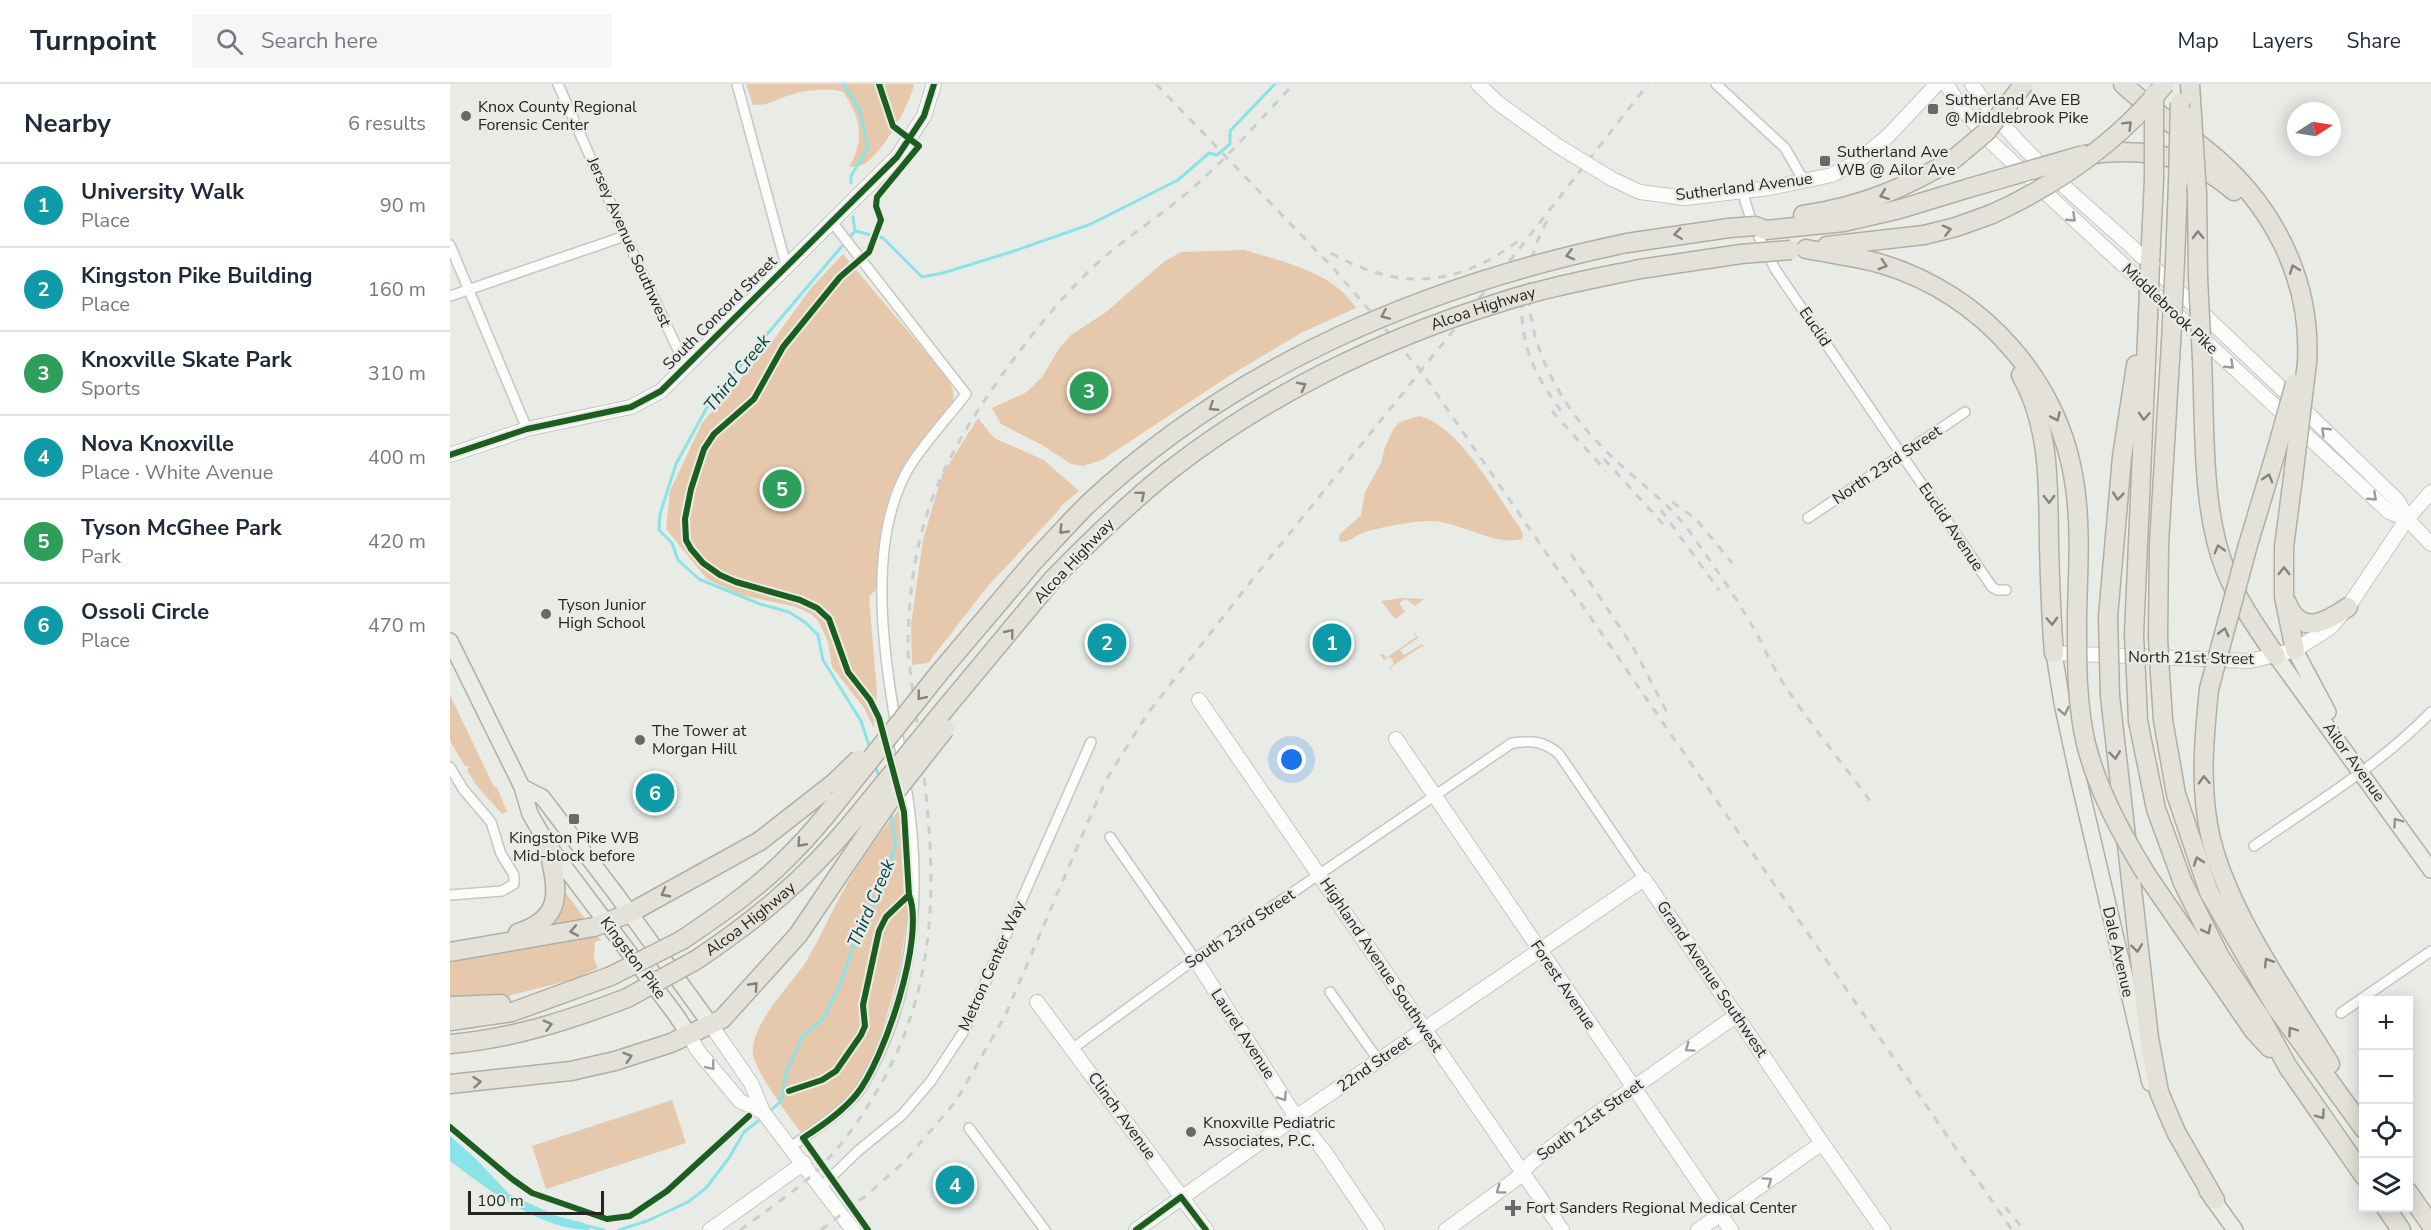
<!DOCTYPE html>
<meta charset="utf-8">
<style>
body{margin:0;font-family:"Nunito Sans",sans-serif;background:#f6f6f7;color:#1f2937}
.controls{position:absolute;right:18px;bottom:18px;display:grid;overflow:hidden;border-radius:0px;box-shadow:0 3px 15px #0003}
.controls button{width:54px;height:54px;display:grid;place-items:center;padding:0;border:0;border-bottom:2px solid #e0e1e3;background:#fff;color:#1f2937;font:30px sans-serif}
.compass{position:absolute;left:1837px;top:18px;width:54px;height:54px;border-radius:50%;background:#fff;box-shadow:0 3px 15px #0003;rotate:78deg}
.scale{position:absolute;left:18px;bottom:15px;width:136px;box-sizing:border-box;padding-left:6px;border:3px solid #242523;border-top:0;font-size:16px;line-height:21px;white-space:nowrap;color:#242523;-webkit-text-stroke:4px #e9ece6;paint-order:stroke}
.you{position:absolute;left:842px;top:676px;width:21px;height:21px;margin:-15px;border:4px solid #fff;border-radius:50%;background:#1a73e8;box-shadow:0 0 0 9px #1a73e833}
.badge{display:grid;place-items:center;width:39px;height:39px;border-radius:50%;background:#696a68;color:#fff;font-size:20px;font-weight:700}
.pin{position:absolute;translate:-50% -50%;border:3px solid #fff;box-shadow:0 2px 6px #0006}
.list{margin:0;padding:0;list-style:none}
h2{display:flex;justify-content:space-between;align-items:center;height:78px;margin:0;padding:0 24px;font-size:26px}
h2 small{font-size:20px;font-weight:400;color:#747a83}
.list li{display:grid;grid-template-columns:39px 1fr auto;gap:18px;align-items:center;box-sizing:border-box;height:84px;padding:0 24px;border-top:2px solid #e0e1e3}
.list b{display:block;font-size:22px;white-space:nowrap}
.list p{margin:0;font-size:20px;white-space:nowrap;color:#747a83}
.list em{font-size:20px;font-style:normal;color:#747a83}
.icon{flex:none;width:33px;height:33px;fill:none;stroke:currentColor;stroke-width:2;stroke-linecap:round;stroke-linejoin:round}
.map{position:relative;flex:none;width:1981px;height:1146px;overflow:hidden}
header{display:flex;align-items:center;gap:36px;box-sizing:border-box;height:84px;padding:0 30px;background:#fff;border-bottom:2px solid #e0e1e3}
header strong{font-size:28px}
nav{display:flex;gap:33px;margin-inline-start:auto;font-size:21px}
.search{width:420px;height:54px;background:#f6f6f7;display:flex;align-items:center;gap:15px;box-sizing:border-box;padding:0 21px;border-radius:0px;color:#747a83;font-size:22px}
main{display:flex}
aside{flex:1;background:#fff}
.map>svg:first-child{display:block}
</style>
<header>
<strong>Turnpoint</strong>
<div class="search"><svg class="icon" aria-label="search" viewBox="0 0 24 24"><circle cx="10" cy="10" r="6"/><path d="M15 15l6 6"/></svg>Search here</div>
<nav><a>Map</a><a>Layers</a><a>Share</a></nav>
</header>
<main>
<aside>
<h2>Nearby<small>6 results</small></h2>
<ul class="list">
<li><span class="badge" style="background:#0f9aa8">1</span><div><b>University Walk</b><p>Place</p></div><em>90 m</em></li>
<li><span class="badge" style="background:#0f9aa8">2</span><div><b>Kingston Pike Building</b><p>Place</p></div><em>160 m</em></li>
<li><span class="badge" style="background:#2e9e5b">3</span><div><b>Knoxville Skate Park</b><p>Sports</p></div><em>310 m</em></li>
<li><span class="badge" style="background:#0f9aa8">4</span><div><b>Nova Knoxville</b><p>Place · White Avenue</p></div><em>400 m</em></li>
<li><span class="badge" style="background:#2e9e5b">5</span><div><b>Tyson McGhee Park</b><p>Park</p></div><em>420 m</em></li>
<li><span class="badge" style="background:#0f9aa8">6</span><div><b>Ossoli Circle</b><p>Place</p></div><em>470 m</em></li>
</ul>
</aside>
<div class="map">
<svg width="1981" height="1146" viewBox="0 0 1981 1146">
<rect width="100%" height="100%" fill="#e9ebe7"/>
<path fill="#e6c9ad" d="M296,0H464C461,19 431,72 414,80C410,82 403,82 399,83C415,56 411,33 393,8C378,3 356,6 340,11C327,15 318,22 303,21Z
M794,166C831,177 884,188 906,224L851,249L779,292L652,376L633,382L621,380L592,361L551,340L542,324L577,308L592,293L610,263L621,251L656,228L715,177L731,168Z
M393,170L493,289C502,302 507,309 501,325L448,393C430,425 429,466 429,502L419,513L427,609L424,644L414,624L382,583L378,558L369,538L361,530L346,523L291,511L257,495L216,445L220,407L252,339L317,265L361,204Z
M969,332C1008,340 1047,412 1070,444L1073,451L1072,455C1044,463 1006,435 977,437C956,438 932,443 912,449C905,452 900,458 891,458L889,456V451L911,431L915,408L931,379L935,363L944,344L950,338Z
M528,334L544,354L594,376L629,407L610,423L609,426L538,502L478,579L462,581L461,541L473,456L492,391Z
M952,514L974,515L965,522L956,515L949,519L955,528L945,535L931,517Z
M963,547L968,554L950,566L954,571L972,560L977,566L972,562L941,583L943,588L940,583L944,579L940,573L934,576L930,570H933L936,574L966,553Z
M0,611L44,703H47L57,728L52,730L26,701L17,686L19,684L18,682H15L0,657Z
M455,718L461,806L450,883L430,957L412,997L400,1014L383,1029L351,1048C340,1035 305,986 303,971C299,943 339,902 354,881C370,855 382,826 397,800C414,770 434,744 455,718Z
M112,804L136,836L92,845Z
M145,850L151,856L145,858L144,875L148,884L125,895L46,915L0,914V877Z
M222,1016L236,1059L96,1105L82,1062Z"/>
<path fill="#8ae3e6" d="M0,1052L25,1074L59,1110L107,1132L134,1139L140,1146C91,1146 38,1106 0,1077Z"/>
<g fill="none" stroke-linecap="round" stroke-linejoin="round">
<path stroke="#8ae3e6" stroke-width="3" d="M393,0L409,24L418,63L401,92V99
M403,133L405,147L261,316L226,380L210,430L209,446L222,459L228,476L249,495L310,520L339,528L356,539L368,551L373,576L411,637L420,664
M406,147L433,154L472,193L493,189L561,168L641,140L728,96L759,69L767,71L780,60V47L825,0
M425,682L430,695
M319,1028L331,1017L336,989L352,953L374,934L391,898L407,851L434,798L446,760L440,727
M132,1141L154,1146
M169,1146L197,1137L238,1118L256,1104L279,1074L294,1048L312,1034"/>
<defs>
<path id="street" d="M108,0L175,152L236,283
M287,0L336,181
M1266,0L1335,64L1354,97
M1292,107L1302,139L1325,185L1542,503L1547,506H1556
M382,138L516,310C498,334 471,362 457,387C413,467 437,590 452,676
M0,161L77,345
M0,212L175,152
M1358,434L1515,328
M0,683L13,705L41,738L51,770L64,791V800L52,807L0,811
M660,753L745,875
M1804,762C1864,720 1930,681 1981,628
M880,908L929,977
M1891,929L1981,867
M622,965L745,875L1062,659C1081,656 1094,657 1109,670L1194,795
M519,1044L595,1146
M341,1063C363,1046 386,1033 405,1012C415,1001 421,986 428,973C468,889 471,786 455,696
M371,1103L408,1067L452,1031L481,997L514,947L641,658"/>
<path id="secondary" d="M1028,0L1048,19L1108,62
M1496,0L1513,26L1542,59L1939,428L1957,435
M1522,0C1560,60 1632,117 1684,165C1773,248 1861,332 1948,417L1957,435L1981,460
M1162,95L1190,108L1235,114L1319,104L1382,91L1408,77L1437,53L1487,0
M0,371L77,345L181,323L211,307L447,73L474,32L484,0
M1604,569L1800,577L1845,566L1881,543L1898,523L1957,435L1981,408
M749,616L1112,1146
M946,655L1281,1146
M745,875L846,1033L874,1067L927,1146
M587,918L756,1146
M261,941L301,999L313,1028L403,1146
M239,951L248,967L290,1017L313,1028
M260,1146L354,1079
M686,1146L846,1033L1194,795L1372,1059L1433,1146
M996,1146L1066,1095L1081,1079L1129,1042L1287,931
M1248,1146L1372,1059"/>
<path id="primary" d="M0,557L72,703L80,730L98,761L226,931L239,951
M1845,566L1878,628
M1604,569L1612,619L1628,693L1700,999
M1826,572L1981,786
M72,703L92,713L166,810L261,941
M1757,1107L1785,1146"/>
<g id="highway">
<path d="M1673,0C1699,25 1728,43 1755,65C1821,117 1862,194 1857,279"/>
<path d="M1740,0L1742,32"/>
<path d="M1635,71C1689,63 1742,70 1784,107"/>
<path d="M1747,110L1748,193"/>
<path d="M1353,131C1413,122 1452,105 1504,75"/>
<path d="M1305,142L1316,146L1394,138L1450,125L1519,104"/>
<path d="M1177,159L1279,144"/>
<path d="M1377,162L1474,151L1506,143L1542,130"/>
<path d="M1356,165C1381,170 1407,173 1432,180C1533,211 1611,298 1625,403C1631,445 1628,488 1627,531"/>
<path d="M1725,177L1728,99"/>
<path d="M1700,180L1704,95"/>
<path d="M1190,185L1291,170"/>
<path d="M1752,275C1755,340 1751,424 1775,485C1787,516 1807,544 1826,572"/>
<path d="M1571,291C1601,344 1598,404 1599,462C1600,498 1601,534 1604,569"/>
<path d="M1843,394L1834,463V513L1845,566"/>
<path d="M1798,461L1826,368"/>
<path d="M1837,519C1851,553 1876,538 1898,523"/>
<path d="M1658,533L1672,373L1686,281"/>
<path d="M1684,551L1698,232"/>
<path d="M1708,554L1709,460L1721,259"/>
<path d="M490,588L584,477"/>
<path d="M1686,590L1688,637L1706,725L1733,799L1770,873L1812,936L1838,983L1914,1092"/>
<path d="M1710,590L1713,636L1726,710L1759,808L1825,922L1914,1045"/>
<path d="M1759,605C1754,654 1749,705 1761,755C1780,832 1839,913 1880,980"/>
<path d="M1660,612L1699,954L1709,1008L1726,1048L1765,1116"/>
<path d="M495,625L603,495"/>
<path d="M1696,790L1804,947L1820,964"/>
<path d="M68,849C118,833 106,802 98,761"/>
<path d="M232,856C272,829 311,802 344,767C360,751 375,733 389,715"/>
<path d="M0,868L144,843L180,829L310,757L384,699"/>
<path id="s1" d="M246,876C306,836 354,796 400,741"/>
<path d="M0,922L51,920"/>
<path d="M0,937L62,928L161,892"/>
<path d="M0,960C61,955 120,936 177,914"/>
<path d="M0,1000L121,987L165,977L221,959L272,935L348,851L409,761"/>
<path d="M1958,1108L1981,1141"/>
<path d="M1936,1124L1951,1146"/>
</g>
</defs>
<use href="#street" stroke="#c5c7c4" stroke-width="12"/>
<use href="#secondary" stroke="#c5c7c4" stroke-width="16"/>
<use href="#primary" stroke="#b0afa4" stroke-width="18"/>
<use href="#highway" stroke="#b0afa4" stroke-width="21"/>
<use href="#street" stroke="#fcfcfb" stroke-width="9"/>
<use href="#secondary" stroke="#fcfcfb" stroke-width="14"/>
<use href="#primary" stroke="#ecece6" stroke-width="15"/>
<use href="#highway" stroke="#e3e1d8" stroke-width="18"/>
<path stroke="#cdcdcd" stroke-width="3" stroke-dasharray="8 8" stroke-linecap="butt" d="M706,0L884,185L971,287L1562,1146
M1097,137C1052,215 1097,309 1155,366C1183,395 1216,415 1240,448C1260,477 1282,507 1300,538C1311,556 1319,576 1330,594C1357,637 1391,677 1421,718
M881,169C950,208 1008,203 1071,155
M1072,216C1070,264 1086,293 1114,331
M1102,327L1156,387
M1154,375L1213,440
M1222,418L1245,434L1282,479
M1211,426L1269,506
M1121,470L1183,563L1220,634
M1555,1123L1574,1146
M290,1146C311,1131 332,1116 352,1100C384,1073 410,1037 431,1000C510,859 476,720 458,569C458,452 485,385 552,291C579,254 607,218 640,186C670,157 707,135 739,107C777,75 809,36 844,0
M371,1146L418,1110L454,1078L506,1017L555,932L656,696L698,629L802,496L1066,169L1198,0"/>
<defs>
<path id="secondary-bridge" d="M1108,62L1162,95"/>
<g id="highway-bridge">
<path d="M1742,32L1747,110"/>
<path d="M1504,75L1536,48L1574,0"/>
<path d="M1704,95V10"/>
<path d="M1728,99L1730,19"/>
<path d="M1519,104L1633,71"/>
<path d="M1542,130C1610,99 1668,58 1715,0"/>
<path d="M1279,144L1305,142"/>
<path d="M1291,170L1341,166"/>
<path d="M1748,193L1752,275"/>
<path d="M1698,232L1700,180"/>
<path d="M1721,259L1725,177"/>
<path d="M1826,368L1845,300"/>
<path d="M1843,394L1857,279"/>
<path d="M584,477C602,458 619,439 637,421C786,280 979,200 1177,159"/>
<path id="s2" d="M603,495C640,457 678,420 719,387C815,312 929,256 1045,220C1092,204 1142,195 1190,185"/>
<path d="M1627,531C1627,574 1626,617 1636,660C1648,707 1671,749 1696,790"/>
<path d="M1658,533L1660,612"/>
<path d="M1684,551L1686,590"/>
<path d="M1708,554L1710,590"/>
<path d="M1759,605L1798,461"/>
<path d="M384,699L409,675"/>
<path d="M389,715L490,588"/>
<path d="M400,741L495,625"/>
<path d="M409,761L447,706L495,645"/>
<path d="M161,892L232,856"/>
<path d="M177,914L246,876"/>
</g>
</defs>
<use href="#secondary-bridge" stroke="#c5c7c4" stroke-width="16" stroke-linecap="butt"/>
<use href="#highway-bridge" stroke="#b0afa4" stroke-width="21" stroke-linecap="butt"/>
<use href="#secondary-bridge" stroke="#fcfcfb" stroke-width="14"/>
<use href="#highway-bridge" stroke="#e3e1d8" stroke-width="18"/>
<defs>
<path id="cycleway" d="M0,371L77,345L181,323L211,307L447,73L474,32L484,0
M339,1007L372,996L386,987L411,951L415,942L413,921L429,847L436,833L459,811
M0,1043L62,1095L82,1109L157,1135L180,1132L217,1107L299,1032
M418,1146L353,1054C372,1042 391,1029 406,1011C434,977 476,852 459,811L454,728L429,634L420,616L398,588L379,535L367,524L350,516L286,498L270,491L253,479L241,465L236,456L235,435L241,405L254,365L264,350L304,315L333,263L390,193L419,168L431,136L426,122L427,113L469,62L443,42L429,0
M686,1146L731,1113L756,1146"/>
</defs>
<use href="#cycleway" stroke="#e9ece6" stroke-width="10"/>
<use href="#cycleway" stroke="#1b5e20" stroke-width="6"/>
</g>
<defs><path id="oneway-chevron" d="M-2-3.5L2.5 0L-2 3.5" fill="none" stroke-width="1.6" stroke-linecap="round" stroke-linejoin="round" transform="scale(1.5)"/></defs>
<g stroke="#84837e">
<use href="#oneway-chevron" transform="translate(1678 41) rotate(-45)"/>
<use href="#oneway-chevron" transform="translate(1434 111) rotate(159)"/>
<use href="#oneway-chevron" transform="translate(1497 146) rotate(-14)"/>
<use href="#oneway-chevron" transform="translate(1228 150) rotate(172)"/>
<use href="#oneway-chevron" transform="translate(1748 151) rotate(-91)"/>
<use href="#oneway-chevron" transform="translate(1120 171) rotate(166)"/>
<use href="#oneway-chevron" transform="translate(1433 181) rotate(18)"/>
<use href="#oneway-chevron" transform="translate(1844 185) rotate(-110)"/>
<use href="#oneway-chevron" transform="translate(935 231) rotate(157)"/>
<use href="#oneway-chevron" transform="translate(852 302) rotate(-28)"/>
<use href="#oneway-chevron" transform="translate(763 323) rotate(147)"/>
<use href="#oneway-chevron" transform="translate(1694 332) rotate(93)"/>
<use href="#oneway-chevron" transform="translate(1606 333) rotate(66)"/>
<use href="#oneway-chevron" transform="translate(1818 394) rotate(-73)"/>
<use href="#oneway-chevron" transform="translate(691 411) rotate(-40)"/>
<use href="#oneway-chevron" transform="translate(1668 412) rotate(96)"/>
<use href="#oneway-chevron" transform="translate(1599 415) rotate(90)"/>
<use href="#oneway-chevron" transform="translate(613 446) rotate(134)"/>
<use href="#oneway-chevron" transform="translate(1769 465) rotate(-106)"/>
<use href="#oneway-chevron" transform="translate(1834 487) rotate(-90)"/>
<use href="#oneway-chevron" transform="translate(1602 537) rotate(87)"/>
<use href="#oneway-chevron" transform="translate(1774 548) rotate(-75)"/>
<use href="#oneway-chevron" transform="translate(560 549) rotate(-51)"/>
<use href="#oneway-chevron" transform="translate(471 612) rotate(129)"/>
<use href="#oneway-chevron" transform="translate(1665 671) rotate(83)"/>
<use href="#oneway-chevron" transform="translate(1754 696) rotate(-92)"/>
<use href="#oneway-chevron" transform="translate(351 759) rotate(132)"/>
<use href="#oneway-chevron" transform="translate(1748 777) rotate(-109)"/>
<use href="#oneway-chevron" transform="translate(215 809) rotate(152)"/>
<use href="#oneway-chevron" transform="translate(1757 846) rotate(63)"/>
<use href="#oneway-chevron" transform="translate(124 847) rotate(170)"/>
<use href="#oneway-chevron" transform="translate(1687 864) rotate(83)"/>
<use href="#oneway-chevron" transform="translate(1818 878) rotate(-121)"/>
<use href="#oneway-chevron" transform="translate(304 902) rotate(-48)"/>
<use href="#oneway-chevron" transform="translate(98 941) rotate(-15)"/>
<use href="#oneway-chevron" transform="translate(1842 947) rotate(-126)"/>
<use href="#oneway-chevron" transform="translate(178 973) rotate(-17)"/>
<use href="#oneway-chevron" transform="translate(27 998) rotate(-5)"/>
<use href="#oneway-chevron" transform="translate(1871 1031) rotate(55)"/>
</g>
<g stroke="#9b9b9a">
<use href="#oneway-chevron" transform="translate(1622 134) rotate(43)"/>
<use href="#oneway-chevron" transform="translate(1780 281) rotate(43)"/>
<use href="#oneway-chevron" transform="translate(1875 347) rotate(-136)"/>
<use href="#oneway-chevron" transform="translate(1923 413) rotate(43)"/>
<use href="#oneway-chevron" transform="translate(1239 964) rotate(145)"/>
<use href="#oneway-chevron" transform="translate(261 982) rotate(50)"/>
<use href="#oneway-chevron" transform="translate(833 1013) rotate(57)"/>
<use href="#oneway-chevron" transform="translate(1318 1097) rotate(-35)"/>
<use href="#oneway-chevron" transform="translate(1050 1106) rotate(144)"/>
</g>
<g stroke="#92928e">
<use href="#oneway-chevron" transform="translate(1614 627) rotate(78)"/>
<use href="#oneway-chevron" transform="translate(1947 738) rotate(-125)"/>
</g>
<g fill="#696a68" stroke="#e9ece6" stroke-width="2">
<rect x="1477" y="19" width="12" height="12" rx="3"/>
<circle cx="16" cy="32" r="6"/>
<rect x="1369" y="71" width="12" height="12" rx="3"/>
<circle cx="96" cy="530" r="6"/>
<circle cx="190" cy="656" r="6"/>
<rect x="118" y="729" width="12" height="12" rx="3"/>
<circle cx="741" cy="1048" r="6"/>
<path d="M1060 1115h6v6h6v6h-6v6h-6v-6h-6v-6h6z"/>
</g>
<g text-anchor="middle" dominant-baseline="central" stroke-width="5" stroke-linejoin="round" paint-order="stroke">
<g font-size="16" fill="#242523" stroke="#e9ece6" text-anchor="start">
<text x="1495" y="16">Sutherland Ave EB<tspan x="1495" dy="18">@ Middlebrook Pike</tspan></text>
<text x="28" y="23">Knox County Regional<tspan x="28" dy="18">Forensic Center</tspan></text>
<text x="1387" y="68">Sutherland Ave<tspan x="1387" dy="18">WB @ Ailor Ave</tspan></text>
<text x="108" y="521">Tyson Junior<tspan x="108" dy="18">High School</tspan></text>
<text x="202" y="647">The Tower at<tspan x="202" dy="18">Morgan Hill</tspan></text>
<text x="124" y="754" text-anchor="middle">Kingston Pike WB<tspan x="124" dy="18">Mid-block before</tspan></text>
<text x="753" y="1039">Knoxville Pediatric<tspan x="753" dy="18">Associates, P.C.</tspan></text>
<text x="1076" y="1124">Fort Sanders Regional Medical Center</text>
</g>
<g font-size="16" fill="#242523" stroke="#e9ece6">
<text transform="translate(1294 103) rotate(-7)">Sutherland Avenue</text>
<text transform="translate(179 158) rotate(66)">Jersey Avenue Southwest</text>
<text transform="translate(1720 225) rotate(43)">Middlebrook Pike</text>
<text stroke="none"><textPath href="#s2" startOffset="514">Alcoa Highway</textPath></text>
<text transform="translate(270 229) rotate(-45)">South Concord Street</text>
<text transform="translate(1365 243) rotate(56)">Euclid</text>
<text transform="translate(1437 381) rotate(-34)">North 23rd Street</text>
<text transform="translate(1501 443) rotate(56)">Euclid Avenue</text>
<text transform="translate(624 477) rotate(-47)">Alcoa Highway</text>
<text transform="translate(1741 574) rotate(1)">North 21st Street</text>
<text transform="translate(1904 678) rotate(54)">Ailor Avenue</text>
<text stroke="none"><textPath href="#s1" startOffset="68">Alcoa Highway</textPath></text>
<text transform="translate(790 845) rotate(-34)">South 23rd Street</text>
<text transform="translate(1668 868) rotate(77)">Dale Avenue</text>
<text transform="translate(183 874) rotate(53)">Kingston Pike</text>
<text transform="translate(931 881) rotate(56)">Highland Avenue Southwest</text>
<text transform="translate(542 882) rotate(-66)">Metron Center Way</text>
<text transform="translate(1262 895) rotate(56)">Grand Avenue Southwest</text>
<text transform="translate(1113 901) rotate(56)">Forest Avenue</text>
<text transform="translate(793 950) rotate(57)">Laurel Avenue</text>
<text transform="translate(924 980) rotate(-35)">22nd Street</text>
<text transform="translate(672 1032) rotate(54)">Clinch Avenue</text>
<text transform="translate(1140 1036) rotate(-36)">South 21st Street</text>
</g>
<g font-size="18" font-style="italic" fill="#044144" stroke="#e9ece6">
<text transform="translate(287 289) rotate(-51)">Third Creek</text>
<text transform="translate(421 819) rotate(-67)">Third Creek</text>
</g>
</g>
</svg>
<div class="controls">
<button>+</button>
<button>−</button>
<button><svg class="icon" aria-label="locate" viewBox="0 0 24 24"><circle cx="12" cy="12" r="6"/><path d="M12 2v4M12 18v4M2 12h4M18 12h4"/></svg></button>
<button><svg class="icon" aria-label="layers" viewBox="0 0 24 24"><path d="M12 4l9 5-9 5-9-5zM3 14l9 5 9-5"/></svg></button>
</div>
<svg class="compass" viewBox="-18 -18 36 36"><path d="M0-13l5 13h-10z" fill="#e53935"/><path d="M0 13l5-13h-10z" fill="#747a83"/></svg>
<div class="scale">100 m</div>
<div class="you"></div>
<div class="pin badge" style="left:882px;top:559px;background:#0f9aa8">1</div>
<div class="pin badge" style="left:657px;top:559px;background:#0f9aa8">2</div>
<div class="pin badge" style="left:639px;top:307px;background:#2e9e5b">3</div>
<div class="pin badge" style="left:505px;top:1101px;background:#0f9aa8">4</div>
<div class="pin badge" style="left:332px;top:405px;background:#2e9e5b">5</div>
<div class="pin badge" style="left:205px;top:709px;background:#0f9aa8">6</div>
</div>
</main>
